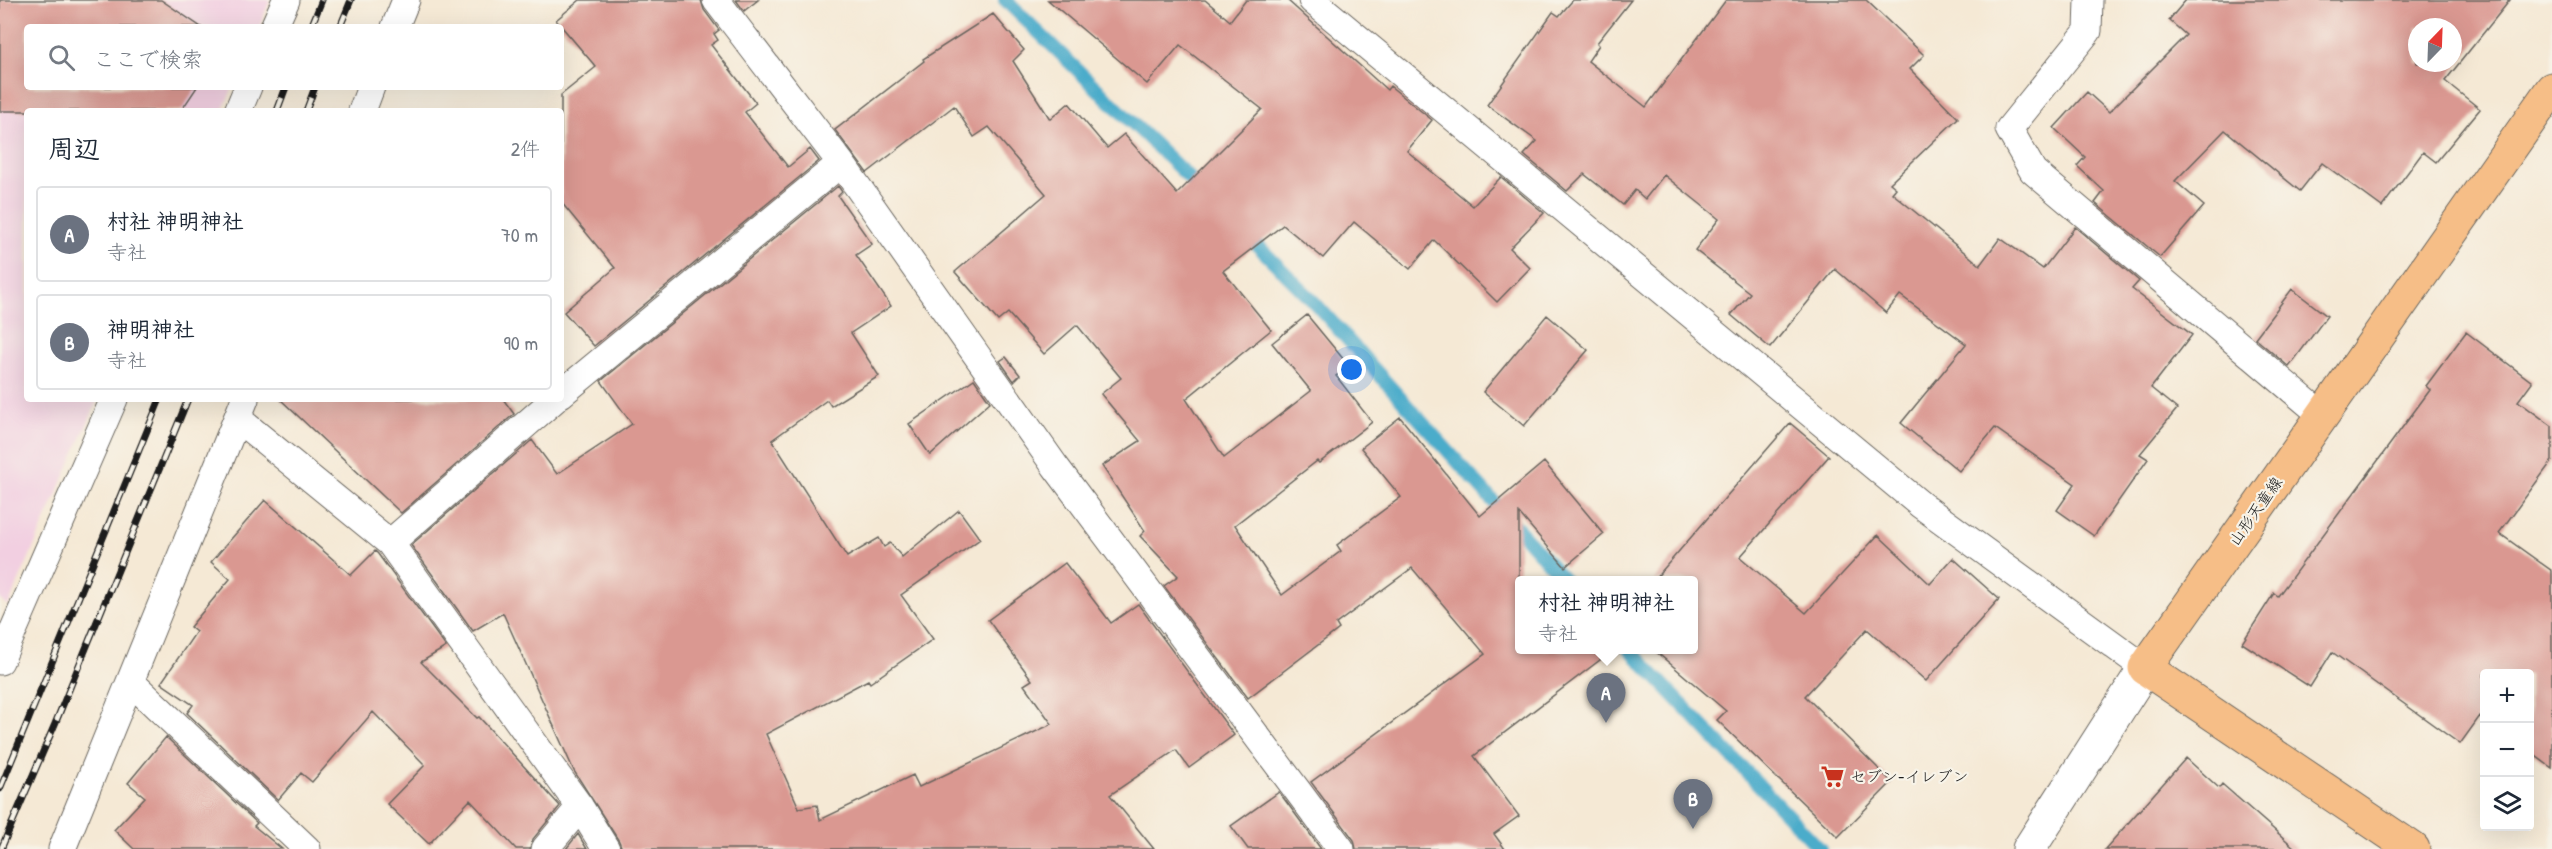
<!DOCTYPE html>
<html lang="ja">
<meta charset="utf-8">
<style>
body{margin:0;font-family:"Patrick Hand","Klee One",sans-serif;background:#f6f6f7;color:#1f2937}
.controls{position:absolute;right:18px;bottom:18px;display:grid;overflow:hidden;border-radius:6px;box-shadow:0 6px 24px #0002}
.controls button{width:54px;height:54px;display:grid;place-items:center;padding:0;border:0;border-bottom:2px solid #e0e1e3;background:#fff;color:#1f2937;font:30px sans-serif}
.compass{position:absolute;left:2408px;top:18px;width:54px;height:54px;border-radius:50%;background:#fff;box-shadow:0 6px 24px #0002;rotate:23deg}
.you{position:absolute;left:1352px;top:370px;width:21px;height:21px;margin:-15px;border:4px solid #fff;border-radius:50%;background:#1a73e8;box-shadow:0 0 0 9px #1a73e833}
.badge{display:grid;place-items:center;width:39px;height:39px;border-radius:50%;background:#b45309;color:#fff;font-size:20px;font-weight:700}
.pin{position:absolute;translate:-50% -50px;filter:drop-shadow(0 2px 3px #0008)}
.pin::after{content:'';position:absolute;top:32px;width:21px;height:18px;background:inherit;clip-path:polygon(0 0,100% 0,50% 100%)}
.popup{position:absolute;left:1515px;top:576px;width:183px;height:78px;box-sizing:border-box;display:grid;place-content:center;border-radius:6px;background:#fff;filter:drop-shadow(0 2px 4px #0005);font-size:20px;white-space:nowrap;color:#747a83}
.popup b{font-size:22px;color:#1f2937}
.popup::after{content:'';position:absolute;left:50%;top:100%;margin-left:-12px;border:12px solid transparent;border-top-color:#fff}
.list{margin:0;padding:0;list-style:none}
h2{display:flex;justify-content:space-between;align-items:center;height:78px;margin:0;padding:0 24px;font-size:26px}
h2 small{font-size:20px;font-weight:400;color:#747a83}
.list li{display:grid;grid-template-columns:39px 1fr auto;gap:18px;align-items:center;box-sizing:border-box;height:96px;margin:0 12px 12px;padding:0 12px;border:2px solid #e0e1e3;border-radius:6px}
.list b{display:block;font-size:22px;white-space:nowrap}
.list p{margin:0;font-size:20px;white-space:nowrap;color:#747a83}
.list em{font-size:20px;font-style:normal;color:#747a83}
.icon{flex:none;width:33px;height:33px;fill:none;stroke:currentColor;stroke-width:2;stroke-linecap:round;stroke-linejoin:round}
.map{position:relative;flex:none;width:2552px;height:849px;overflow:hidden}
.search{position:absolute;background:#fff;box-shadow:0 6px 24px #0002;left:24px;top:24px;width:540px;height:66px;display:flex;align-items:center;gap:15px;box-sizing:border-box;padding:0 21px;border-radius:6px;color:#747a83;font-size:22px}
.panel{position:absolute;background:#fff;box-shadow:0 6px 24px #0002;left:24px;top:108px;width:540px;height:294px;border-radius:6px}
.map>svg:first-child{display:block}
</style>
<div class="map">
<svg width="2552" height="849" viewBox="0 0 2552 849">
<rect width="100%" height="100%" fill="#f7f3e8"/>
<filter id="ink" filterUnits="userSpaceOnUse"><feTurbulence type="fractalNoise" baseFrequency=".0167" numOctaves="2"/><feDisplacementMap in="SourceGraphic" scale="12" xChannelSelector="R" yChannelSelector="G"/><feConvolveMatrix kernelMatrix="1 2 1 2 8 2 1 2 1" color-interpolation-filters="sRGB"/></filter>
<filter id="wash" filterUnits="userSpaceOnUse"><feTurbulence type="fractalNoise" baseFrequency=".008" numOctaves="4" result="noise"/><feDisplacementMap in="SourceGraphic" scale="24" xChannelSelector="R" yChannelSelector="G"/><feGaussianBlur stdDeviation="1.35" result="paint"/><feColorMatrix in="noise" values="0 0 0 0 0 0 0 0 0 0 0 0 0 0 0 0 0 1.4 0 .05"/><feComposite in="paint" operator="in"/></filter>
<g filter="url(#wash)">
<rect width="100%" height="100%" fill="#f5e9d5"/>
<path fill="#f2cfe1" d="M0,0H270L259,27H27V87H233L222,111H27V399H98L8,606L0,599Z"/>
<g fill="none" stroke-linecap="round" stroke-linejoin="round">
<path stroke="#4bacca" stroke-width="14" d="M1005,0L1204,192
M1245,233L1313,301L1564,580
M1630,650L1820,849"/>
</g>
<g id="blocks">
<path fill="#da9891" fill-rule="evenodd" d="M0,0H161L201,27H27V87H197L181,111H0Z
M580,0H701L704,10L719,30L714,34L718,40L711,45L756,103L745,112L788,167L810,149L819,161L594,346L564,312L615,268L561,202V95L596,67L556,20Z
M736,0H758L744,11Z
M1048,0H1205L1230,21L1246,0H1287L1387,90L1390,86L1432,120L1407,151L1473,206L1501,177L1544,213L1510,248L1530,268L1497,302L1434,240L1410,269L1354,222L1323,258L1283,225L1223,271L1271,330L1186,399L1224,458L1311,391L1272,343L1307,315L1349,366L1336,376L1372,422L1319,463L1317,461L1235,525L1282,595L1341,551L1337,545L1401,497L1361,448L1400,417L1480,516L1544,462L1604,534L1565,567L1519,513V650H1613L1474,756L1519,816L1494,834L1505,849H1356L1354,840L1311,782L1485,654L1412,568L1336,624L1339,629L1248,698L1164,586L1178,576L1140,536L1145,531L1102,466L1140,441L1101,394L1121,378L1077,325L1044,354L1008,313L998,321L955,272L1046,194L989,127L974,137L954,106L867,173L835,130L924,61L923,59L993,14L1024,50L1013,61L1050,119L1069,103L1107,148L1124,134L1177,194L1262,109L1180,45L1147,84Z
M1573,0H1631L1597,43L1599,45L1588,61L1646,107L1726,0H1866L1924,55L1910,69L1958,118L1890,183L1896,188L1892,193L1980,265L2000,238L2043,269L2075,227L2139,281L2132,289L2192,335L2151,388L2177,409L2140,454L2148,459L2094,536L2057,510L2075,484L1995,428L1959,471L1901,423L1966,344L1900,295L1886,313L1835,269L1770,348L1731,315L1750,293L1695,250L1719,219L1664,175L1645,199L1635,190L1623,205L1584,174L1567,191L1524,155L1537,141L1487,105L1553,12L1559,16Z
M2186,0H2510L2445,81L2480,109L2436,162L2423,152L2382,207L2322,163L2300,191L2225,130L2175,181L2204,206L2160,257L2095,203L2104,191L2077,166L2085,157L2054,128L2087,92L2109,112L2186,35L2169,20ZM2417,27H2453V63H2417Z
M838,186L842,192L838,196L872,244L856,255L891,306L851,333L879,376L831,406L827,400L772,440L847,557L879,538L884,547L890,543L902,557L959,510L980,539L901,595L933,639L870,683L868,680L766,734L799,808L817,805L820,820L913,775L919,787L1052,724L1024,685L1032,680L988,620L1065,563L1111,623L1138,604L1234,735L1189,768L1176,750L1110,795L1154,849H622L619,841L574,771L503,613L473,631L411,545L532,440L557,474L632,424L601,381Z
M2292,289L2327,316L2289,367L2255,338Z
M1547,315L1588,350L1524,426L1483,392Z
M2466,332L2532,382L2518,401L2552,426V461L2499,533L2552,571V768L2529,751V674H2484V719L2480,716L2460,744L2332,652L2310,687L2242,643L2274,593L2278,596L2430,390L2426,386Z
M1006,357L1020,375L1014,381L1000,361Z
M974,379L990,402L930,455L909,424Z
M280,399H503L514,414L401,513Z
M1790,423L1829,456L1740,557L1806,613L1878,535L1930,584L1953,558L1999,599L1926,681L1867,629L1805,696L1892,782L1838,837L1717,720L1726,711L1654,650H1693V580H1654Z
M265,500L351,575L375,551L378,554L446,647L421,662L477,718L479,717L560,806L533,839L530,849H516L470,800L429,844L387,804L425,765L373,712L312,782L301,773L278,800L187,713L193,705L161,683L196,632L190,627L230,579L211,562Z
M166,737L257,823L254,826L282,849H134L114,830L145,797L128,783Z
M2186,758L2219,788L2222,784L2296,849H2105Z
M1279,792L1321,849H1248L1231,826Z
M578,834L587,849H566Z"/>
</g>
</g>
<g filter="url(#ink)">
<use href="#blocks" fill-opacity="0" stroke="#68645d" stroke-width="1.5"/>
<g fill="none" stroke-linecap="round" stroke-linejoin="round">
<defs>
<path id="service" d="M716,0L841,163L1055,466L1341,849
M1312,0L1921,505L2145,668
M2089,0L2088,31L2009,129L2033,171L2322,415
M274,27L286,0
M395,27L406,0
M238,111L248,87
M362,111L371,87
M561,394L841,163
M238,419L390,543L580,807L606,849
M390,543L555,399
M0,661L114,399
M131,682L307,849
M62,849L245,399
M545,849L580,807"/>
<path id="tertiary" d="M2029,849L2145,668"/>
<path id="primary" d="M2413,849L2145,668L2552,89"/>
</defs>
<use href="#service" stroke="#68645d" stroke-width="29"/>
<use href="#tertiary" stroke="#68645d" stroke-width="35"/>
<use href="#primary" stroke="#68645d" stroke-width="35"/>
<use href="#service" stroke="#fff" stroke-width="27"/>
<use href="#tertiary" stroke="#fff" stroke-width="33"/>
<use href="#primary" stroke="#f6be87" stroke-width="33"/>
<defs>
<path id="rail" d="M311,27L322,0
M340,27L351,0
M277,111L286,87
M306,111L315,87
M0,789L160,399
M1,849L55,724L188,399"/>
</defs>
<use href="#rail" stroke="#1c1c1c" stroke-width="7"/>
<use href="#rail" stroke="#f7f3e8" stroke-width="4.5" stroke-dasharray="14" stroke-linecap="butt"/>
</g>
</g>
<defs>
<symbol id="supermarket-bare" viewBox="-9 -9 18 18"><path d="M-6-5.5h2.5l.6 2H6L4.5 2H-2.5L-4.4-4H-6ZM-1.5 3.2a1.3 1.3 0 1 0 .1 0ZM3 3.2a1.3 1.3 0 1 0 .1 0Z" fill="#c8321e" stroke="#f7f3e8" stroke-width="2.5" paint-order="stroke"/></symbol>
</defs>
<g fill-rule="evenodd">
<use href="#supermarket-bare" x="1816" y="760" width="33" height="33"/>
</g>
<g text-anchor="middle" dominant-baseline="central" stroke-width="4.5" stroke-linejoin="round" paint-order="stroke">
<g font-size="16" fill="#1c1c1c" stroke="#f7f3e8">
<text transform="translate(2255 511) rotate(-55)">山形天童線</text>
</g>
<g font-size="16" fill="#1c1c1c" stroke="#f7f3e8" text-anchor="start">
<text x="1850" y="776">セブン-イレブン</text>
</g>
</g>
</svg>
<div class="controls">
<button>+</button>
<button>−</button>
<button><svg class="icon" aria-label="layers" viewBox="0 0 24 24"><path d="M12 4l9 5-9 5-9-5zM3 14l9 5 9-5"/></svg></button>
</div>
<svg class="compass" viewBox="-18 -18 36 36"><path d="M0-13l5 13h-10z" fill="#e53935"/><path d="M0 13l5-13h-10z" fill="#747a83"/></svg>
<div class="you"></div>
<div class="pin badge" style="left:1606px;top:723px;background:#6b7280">A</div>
<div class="popup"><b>村社 神明神社</b>寺社</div>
<div class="pin badge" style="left:1693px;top:829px;background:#6b7280">B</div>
<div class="search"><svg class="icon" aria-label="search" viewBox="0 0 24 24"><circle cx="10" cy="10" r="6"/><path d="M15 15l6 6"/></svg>ここで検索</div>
<section class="panel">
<h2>周辺<small>2件</small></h2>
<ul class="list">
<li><span class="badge" style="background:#6b7280">A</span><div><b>村社 神明神社</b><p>寺社</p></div><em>70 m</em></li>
<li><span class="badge" style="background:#6b7280">B</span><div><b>神明神社</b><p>寺社</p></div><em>90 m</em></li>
</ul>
</section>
</div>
